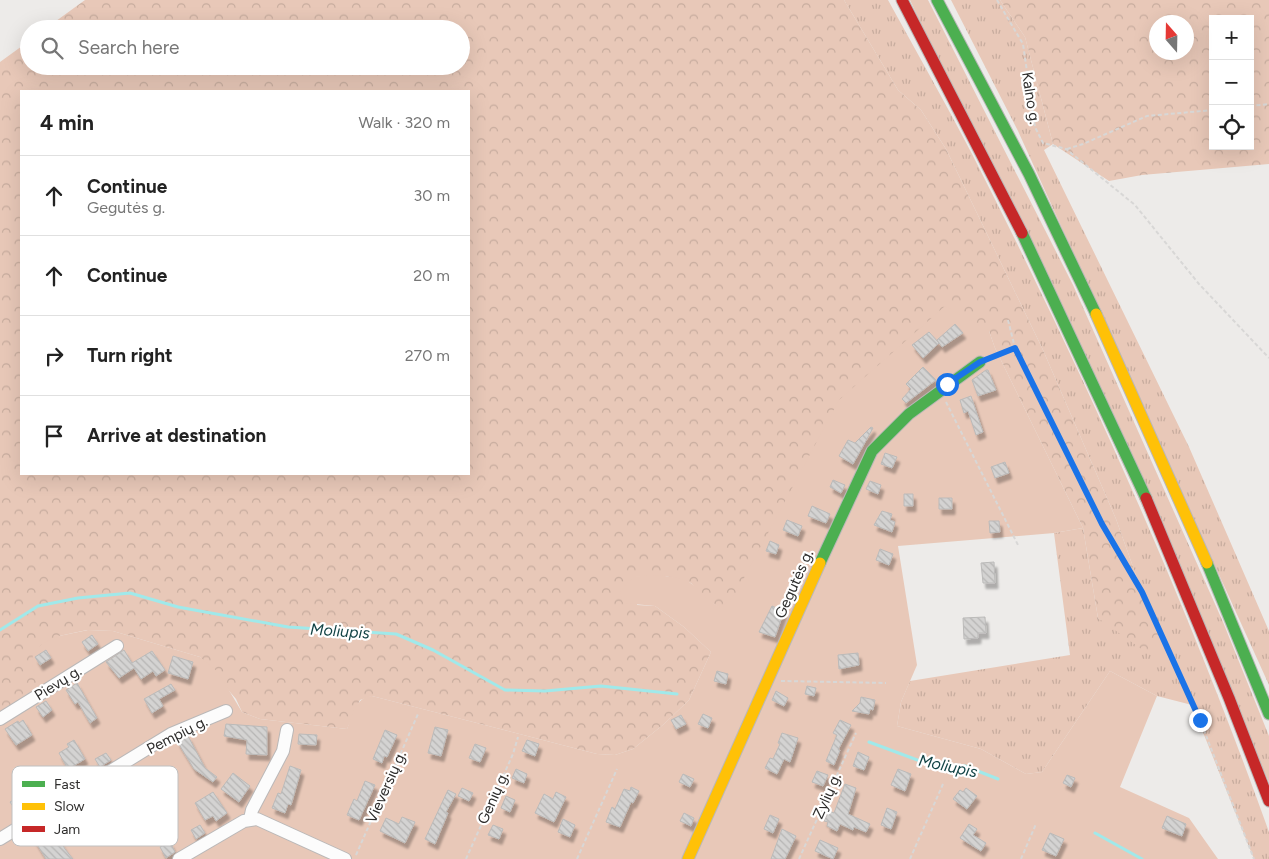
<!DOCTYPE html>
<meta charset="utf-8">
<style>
body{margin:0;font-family:Figtree,sans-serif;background:#f2f2f2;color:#222}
.controls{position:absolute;right:15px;top:15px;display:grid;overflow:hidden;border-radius:0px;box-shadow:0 5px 20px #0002}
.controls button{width:45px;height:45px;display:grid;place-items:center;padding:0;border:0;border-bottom:1px solid #e0e0e0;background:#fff;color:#222;font:25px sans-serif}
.compass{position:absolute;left:1149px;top:15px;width:45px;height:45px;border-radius:50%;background:#fff;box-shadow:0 5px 20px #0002;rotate:340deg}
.stop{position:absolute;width:15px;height:15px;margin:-11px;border:4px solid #1a73e8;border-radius:50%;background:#fff}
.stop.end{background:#1a73e8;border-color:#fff;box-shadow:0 1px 5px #0008}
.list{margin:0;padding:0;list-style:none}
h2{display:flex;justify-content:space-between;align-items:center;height:65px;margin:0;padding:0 20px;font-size:21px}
h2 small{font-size:16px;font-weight:400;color:#767676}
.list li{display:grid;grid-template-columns:32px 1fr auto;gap:15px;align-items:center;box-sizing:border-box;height:80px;padding:0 20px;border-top:1px solid #e0e0e0}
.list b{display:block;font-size:19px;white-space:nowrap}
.list p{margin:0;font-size:16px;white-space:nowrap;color:#767676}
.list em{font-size:16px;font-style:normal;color:#767676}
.icon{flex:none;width:28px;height:28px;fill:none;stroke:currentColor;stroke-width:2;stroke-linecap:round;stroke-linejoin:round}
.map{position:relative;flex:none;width:1269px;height:859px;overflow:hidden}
.search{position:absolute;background:#fff;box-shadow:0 5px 20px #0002;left:20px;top:20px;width:450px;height:55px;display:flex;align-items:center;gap:12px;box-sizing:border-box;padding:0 18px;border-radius:28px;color:#767676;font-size:19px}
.panel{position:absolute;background:#fff;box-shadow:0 5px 20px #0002;left:20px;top:90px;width:450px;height:385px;border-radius:0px}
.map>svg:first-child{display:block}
</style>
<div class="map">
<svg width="1269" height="859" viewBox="0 0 1269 859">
<defs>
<pattern id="grass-tufts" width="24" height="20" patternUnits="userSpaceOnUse" patternTransform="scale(1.25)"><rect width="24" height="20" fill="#e8c8b8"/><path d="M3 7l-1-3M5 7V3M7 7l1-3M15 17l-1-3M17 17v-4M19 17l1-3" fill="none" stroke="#c7ac9e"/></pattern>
<pattern id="forest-crowns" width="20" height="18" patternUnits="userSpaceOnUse" patternTransform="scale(1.25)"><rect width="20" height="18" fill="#e8c8b8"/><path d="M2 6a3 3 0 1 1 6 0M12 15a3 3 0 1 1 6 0" fill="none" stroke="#c7ac9e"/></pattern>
<pattern id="building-back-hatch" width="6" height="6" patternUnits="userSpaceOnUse" patternTransform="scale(1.25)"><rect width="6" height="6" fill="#d4d3d2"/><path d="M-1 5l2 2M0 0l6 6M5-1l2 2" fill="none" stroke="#b6b5b4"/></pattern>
<filter id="shadow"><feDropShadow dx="3" dy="5.5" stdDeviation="1" flood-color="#0004"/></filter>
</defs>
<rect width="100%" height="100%" fill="#edebe9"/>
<path fill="url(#grass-tufts)" d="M844,0H888C916,51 945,102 972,154C1084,373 1186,600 1269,832V859H1254L1192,705L1157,696L1110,671L1042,772L1026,774L981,749L897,726L901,702L910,681L1070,655L1054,533L1083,528L1098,618L1171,657L1142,592L1116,519L1043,350L946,149L921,110L898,90Z
M910,0H928L1073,285L1223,622L1269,736V782Z
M951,0H1000L1025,37L1053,144L1044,150L1189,447L1269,631V685L1018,131Z"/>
<path fill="url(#forest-crowns)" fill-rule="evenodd" d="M85,0H844L898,90L921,110L946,149L1043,350L1116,519L1142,592L1171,657L1147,653L1098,618L1083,528L995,348L989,331L722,609L707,600L691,583L666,576L636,577L637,605L655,606L684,627L711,652L689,700L664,724L633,749L615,755L597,754L372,696L360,700L347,729L260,719L242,712L236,699L200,657L113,631L87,630L59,636L41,688L0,713V62L29,41V66H461V29H45ZM21,91H469V474H21Z
M1000,0H1269V164L1142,175L1109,181L1053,144L1025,37ZM1213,19H1250V146H1213ZM1156,22H1186V52H1156Z"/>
<path fill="#e8c8b8" d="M945,306L989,331L995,348L1083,528L1054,533L898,546L917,665L901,702L897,726L981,749L1026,774L1042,772L1110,671L1157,696L1120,787L1189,818L1218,859H0V713L41,689L32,667L33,653L43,643L59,636L88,630L113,631L200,657L218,672L242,712L260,719L347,729C352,717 356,696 372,696L597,754L615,755L633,749L664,724L689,700L711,652L684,627L655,606L623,603L620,593C624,587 628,580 636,577C648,573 682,576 692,584C705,594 705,600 722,608L736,593L839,400Z"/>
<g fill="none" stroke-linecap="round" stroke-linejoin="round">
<path stroke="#a0e9ea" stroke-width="3" d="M0,630L38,606L78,598L130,593L178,607L288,627L396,634L433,650L505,690L545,691L601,686L677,694
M869,742L928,764L965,766L998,779
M1095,833L1142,859"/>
</g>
<path fill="url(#building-back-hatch)" stroke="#bbbab9" filter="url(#shadow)" d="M955,324L963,333L942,347L937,340Z
M929,332L939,343L923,358L912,345Z
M923,367L936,380L906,403L902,399L911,389L906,384Z
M986,370H988L996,390L978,396L972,380Z
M971,396L983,432L976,435L968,411L964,413L960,400Z
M871,427L873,428L853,464L839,456L848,440L855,443Z
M885,453L897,457L892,468L881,464Z
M1005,462L1009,473L995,478L991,467Z
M833,480L845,485L841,493L830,487Z
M870,481L881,485L878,494L866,489Z
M904,494H913V506H904Z
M939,498H952V509H939Z
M812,506L830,514L826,523L808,516Z
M882,511L892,514L890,520L895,522L892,532L874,525Z
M787,520L802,526L798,536L783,530Z
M989,521H999L1000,532L990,533Z
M770,541L779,545L776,554L766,551Z
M880,549L893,554L889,565L876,560Z
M994,562L995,583H983L981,563Z
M772,606L784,611L775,637L759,632Z
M985,617L986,633H978V638L964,639L963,618Z
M92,635L98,644L88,651L82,642Z
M46,650L51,658L40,665L35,657Z
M124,650L132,663L152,651L165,670L156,676L153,671L141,679L134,668L119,678L106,662Z
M858,653L859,665L839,669L838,655Z
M173,656L193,662L188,679L168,673Z
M717,671L728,674L726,684L714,681Z
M77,683L97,718L90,723L78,702L75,704L66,690Z
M171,684L175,690L159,699L163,706L152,713L144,699Z
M807,686L816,688L814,696L805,694Z
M776,691L788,698L784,706L772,700Z
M861,697L875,700L873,710L870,709L869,714L852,711L860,703Z
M46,701L52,710L43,717L36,707Z
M703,714L712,718L708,728L698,724Z
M681,715L686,724L676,729L671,720Z
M23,720L32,735L16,745L5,729L18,721L19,723Z
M840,720L851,725L838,750H840L834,765L826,761L837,735L833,733Z
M226,724L267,727V755L246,754L247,740L224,736Z
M435,727L448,730L441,756L428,753Z
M385,730L397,735L387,757L384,756L382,763L373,759Z
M782,733L798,738L790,762L784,759L777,774L765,768L770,758L773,759L780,744L778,743Z
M299,734L317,735L316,745L298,744Z
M188,736L205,768L217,777L213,782L194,769L177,741Z
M74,740L85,759L68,769L59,753L69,747L67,744Z
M527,740L539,744L535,756L522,751Z
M475,744L486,748L480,762L469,758Z
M858,752L869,757L864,770L853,766Z
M106,753L111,760L100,767L95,759Z
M290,766L301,770L291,805L288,804L285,813L272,808L278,793L281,794Z
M516,769L527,774L524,783L512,778Z
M898,769L911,774L905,791L891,785Z
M817,771L828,775L823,786L812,782Z
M233,773L250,786L239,802L221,789Z
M683,774L694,779L690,787L679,782Z
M1067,775L1075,778L1071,787L1063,783Z
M365,781L375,785L359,820L347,815L354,799L357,801Z
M845,784L856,788L848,814L870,824L866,832L854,827L853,830L840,824L837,831L827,826L828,822L824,821L829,811L834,813Z
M631,787L639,791L633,803L631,802L620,827L606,822L612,807L615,809L624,789L630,791Z
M462,788L473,793L469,801L458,796Z
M966,788L977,796L967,809L953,799L960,790L963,792Z
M448,790L456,794L446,812L448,813L435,844L425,839Z
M213,792L227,813L216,821L213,816L205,820L195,803Z
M556,792L566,797L554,822L535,813L544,794L553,799Z
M22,795L26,802L31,799L36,806L22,815L20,812L18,814L10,802Z
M506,796L515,800L510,812L501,808Z
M887,808L897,812L891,829L881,825Z
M684,813L694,818L691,826L680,821Z
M770,815L779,819L773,833L764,829Z
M1167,816L1186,824L1182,836L1162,828Z
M402,817L415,822L405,843L380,831L386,818L399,824Z
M563,819L575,825L570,837L558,832Z
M49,822L65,849L73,859H46L30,833Z
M969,824L977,829L973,835L986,843L981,851L960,838Z
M200,825L205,833L196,839L191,830Z
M493,825L503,829L499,839L488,835Z
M782,829L796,836L785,859H771Z
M1050,833L1064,839L1056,856L1042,850Z
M820,840L838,848L833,859L815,851Z
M170,842L175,852L166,858L160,847Z"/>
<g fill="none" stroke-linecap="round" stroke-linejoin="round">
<defs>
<path id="street" d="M0,719L117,646
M250,819L252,810L283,751L287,730
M0,839L171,734L226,711
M179,859L244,821L257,819L345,859"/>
<path id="fast" d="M937,0L1029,174L1096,314
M1022,233L1146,498
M820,563L872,451L909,414L980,362
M1207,563L1269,714"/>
<path id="slow" d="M1096,314L1207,563
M688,859L820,563"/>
<path id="jam" d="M902,0L1022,233
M1146,498L1229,698L1269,801"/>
</defs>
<use href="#street" stroke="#bab8b8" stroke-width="14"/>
<use href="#fast" stroke="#bab8b8" stroke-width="13"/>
<use href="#slow" stroke="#bab8b8" stroke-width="13"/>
<use href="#jam" stroke="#bab8b8" stroke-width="13"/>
<path stroke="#d8d7d6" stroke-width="2" stroke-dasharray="4 2.5" stroke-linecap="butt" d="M997,0L1023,44L1035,127L1043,143L1066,149L1135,205L1199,284L1269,358
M1250,106L1269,104
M1067,149L1083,144L1147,116L1213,110
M1008,320L1015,348L1102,524L1142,592L1200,720L1254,859
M992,356L1015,348
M946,402L1018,545
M781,681L886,683
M356,855L418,714
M466,859L513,754L518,737
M577,859L617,769
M799,859L856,733
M910,859L943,784
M1021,859L1036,824"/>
<use href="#street" stroke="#fcfcfc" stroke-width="12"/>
<use href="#fast" stroke="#4caf50" stroke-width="11"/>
<use href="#slow" stroke="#ffc107" stroke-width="11"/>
<use href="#jam" stroke="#c62828" stroke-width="11"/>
</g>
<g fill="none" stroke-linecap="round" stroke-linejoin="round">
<path stroke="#1a73e8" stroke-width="6" d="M947,384L980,362L1015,348L1102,524L1142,592L1200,720"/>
</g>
<g text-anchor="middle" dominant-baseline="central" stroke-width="4.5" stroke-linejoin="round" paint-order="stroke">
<g font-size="15" fill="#2e2d2c" stroke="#fff">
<text transform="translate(1031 98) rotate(81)">Kalno g.</text>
<text transform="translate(794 584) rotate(-66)">Gegutės g.</text>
<text transform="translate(58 683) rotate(-32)">Pievų g.</text>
<text transform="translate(177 735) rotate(-27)">Pempių g.</text>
<text transform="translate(386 787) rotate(-66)">Vieversių g.</text>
<text transform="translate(827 796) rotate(-66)">Zylių g.</text>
<text transform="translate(493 798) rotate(-66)">Genių g.</text>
</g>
<g font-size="16" font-style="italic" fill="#124345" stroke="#fff">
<text transform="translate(340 631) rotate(4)">Moliupis</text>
<text transform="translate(948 766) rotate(12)">Moliupis</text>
</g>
</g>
<rect x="12" y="766" width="166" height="80" rx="8" fill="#fff" stroke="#c0c0c0" stroke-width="1"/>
<rect x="22" y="781" width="23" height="6" fill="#4caf50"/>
<rect x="22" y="803" width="23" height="7" fill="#ffc107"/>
<rect x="22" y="826" width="23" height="6" fill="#c62828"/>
<g font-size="14" fill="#2e2d2c">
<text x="54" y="789">Fast</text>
<text x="54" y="811">Slow</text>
<text x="54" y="834">Jam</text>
</g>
</svg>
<div class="controls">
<button>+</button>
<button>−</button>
<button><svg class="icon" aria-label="locate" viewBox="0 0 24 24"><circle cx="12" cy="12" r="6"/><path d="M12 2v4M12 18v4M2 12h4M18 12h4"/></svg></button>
</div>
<svg class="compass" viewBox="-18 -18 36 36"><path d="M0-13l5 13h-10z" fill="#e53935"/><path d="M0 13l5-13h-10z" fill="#767676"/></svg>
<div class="stop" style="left:947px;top:384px"></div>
<div class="stop end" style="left:1200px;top:720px"></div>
<div class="search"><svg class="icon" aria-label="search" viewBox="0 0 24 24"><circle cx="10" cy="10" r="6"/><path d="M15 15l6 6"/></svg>Search here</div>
<section class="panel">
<h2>4 min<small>Walk · 320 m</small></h2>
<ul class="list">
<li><svg class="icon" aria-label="ahead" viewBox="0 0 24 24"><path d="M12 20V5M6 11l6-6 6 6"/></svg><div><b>Continue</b><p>Gegutės g.</p></div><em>30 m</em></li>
<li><svg class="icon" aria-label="ahead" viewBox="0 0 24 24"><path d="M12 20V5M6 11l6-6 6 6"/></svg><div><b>Continue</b></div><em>20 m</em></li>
<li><svg class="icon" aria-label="right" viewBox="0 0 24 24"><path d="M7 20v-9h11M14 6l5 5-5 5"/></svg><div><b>Turn right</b></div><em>270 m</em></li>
<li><svg class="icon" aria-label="arrive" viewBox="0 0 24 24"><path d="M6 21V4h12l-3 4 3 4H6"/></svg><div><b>Arrive at destination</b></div></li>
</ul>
</section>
</div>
